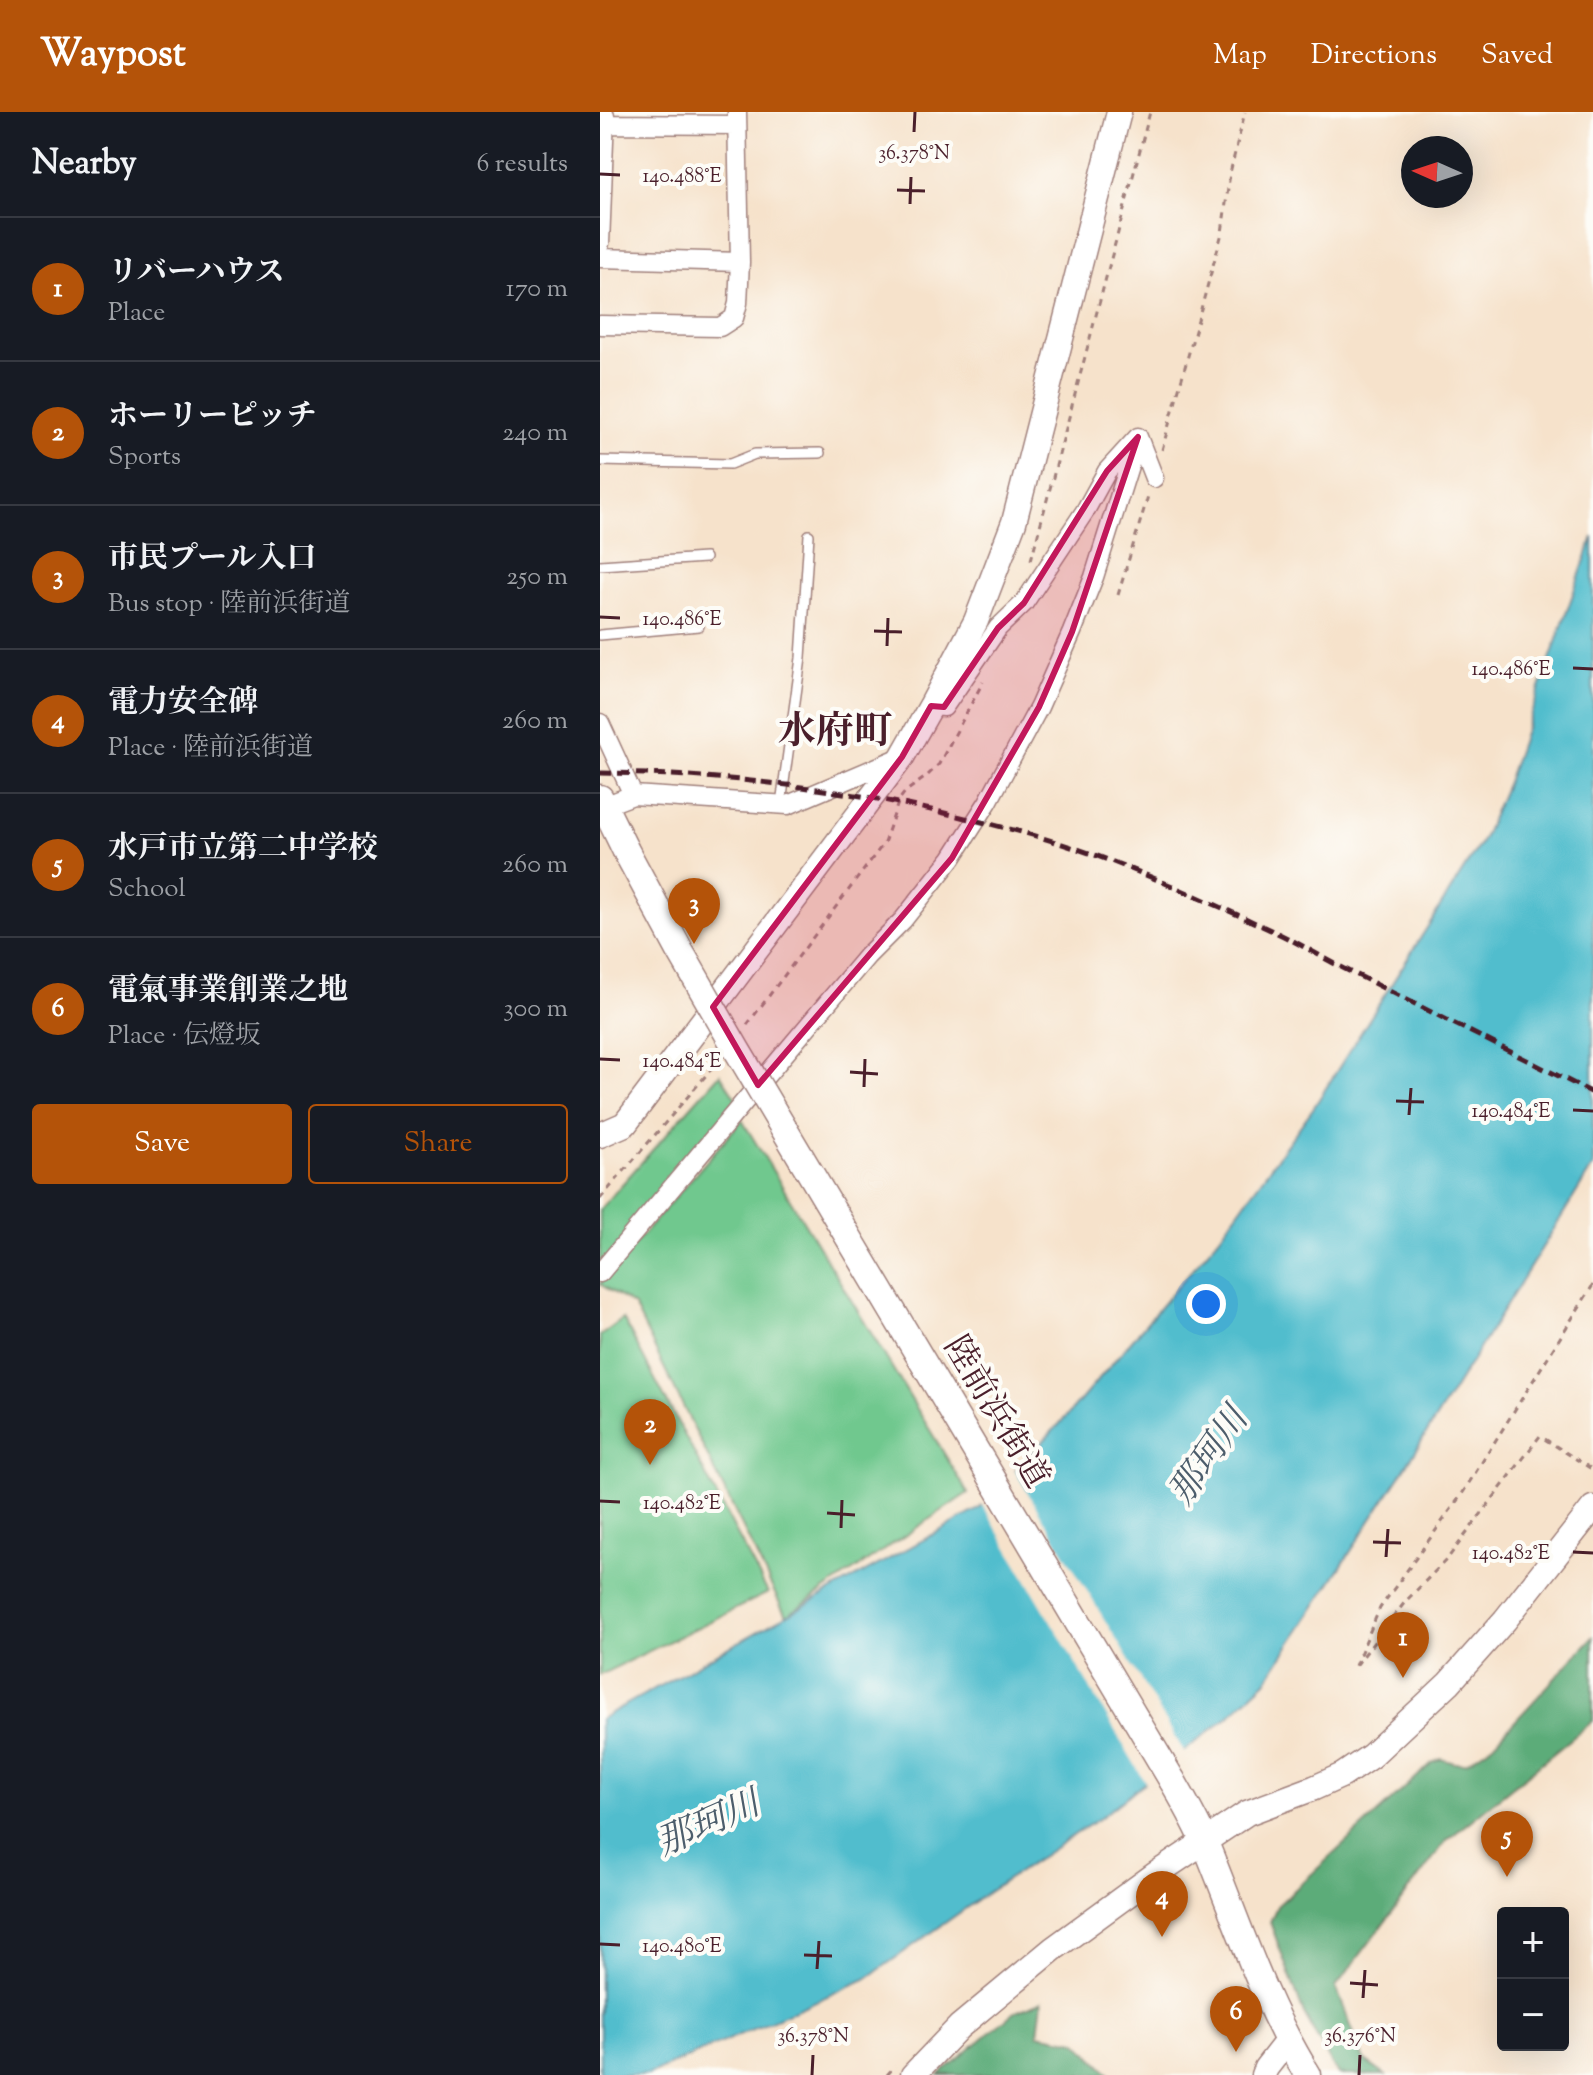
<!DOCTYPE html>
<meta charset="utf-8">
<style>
body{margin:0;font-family:"Sorts Mill Goudy","Noto Serif JP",serif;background:#242831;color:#f1f3f6}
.controls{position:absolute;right:24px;bottom:24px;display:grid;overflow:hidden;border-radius:8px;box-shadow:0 8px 32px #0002}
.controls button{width:72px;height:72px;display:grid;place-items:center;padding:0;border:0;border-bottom:2px solid #363941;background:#171b24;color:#f1f3f6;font:40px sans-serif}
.compass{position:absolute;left:801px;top:24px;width:72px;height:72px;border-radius:50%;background:#171b24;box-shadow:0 8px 32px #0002;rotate:273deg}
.you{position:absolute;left:606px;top:1192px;width:28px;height:28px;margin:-20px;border:6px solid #fff;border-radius:50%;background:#1a73e8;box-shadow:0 0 0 12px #1a73e833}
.badge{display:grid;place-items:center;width:52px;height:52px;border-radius:50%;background:#b45309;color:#fff;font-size:26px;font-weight:700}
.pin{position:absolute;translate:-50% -66px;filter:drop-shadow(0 2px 4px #0008)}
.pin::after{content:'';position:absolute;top:42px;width:28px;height:24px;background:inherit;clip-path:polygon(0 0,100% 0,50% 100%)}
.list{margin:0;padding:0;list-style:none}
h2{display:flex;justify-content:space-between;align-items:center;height:104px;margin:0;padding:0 32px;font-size:34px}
h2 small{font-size:26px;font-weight:400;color:#9ea1a6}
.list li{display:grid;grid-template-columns:52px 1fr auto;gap:24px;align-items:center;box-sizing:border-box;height:144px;padding:0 32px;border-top:2px solid #363941}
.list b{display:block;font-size:30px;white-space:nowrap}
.list p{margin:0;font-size:26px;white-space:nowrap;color:#9ea1a6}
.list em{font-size:26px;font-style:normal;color:#9ea1a6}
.actions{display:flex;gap:16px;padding:24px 32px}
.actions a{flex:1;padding:18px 0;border:2px solid #b45309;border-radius:8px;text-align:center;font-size:28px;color:#b45309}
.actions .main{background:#b45309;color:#fff}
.map{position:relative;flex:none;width:993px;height:1963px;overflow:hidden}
header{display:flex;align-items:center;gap:48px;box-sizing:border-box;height:112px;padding:0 40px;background:#b45309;color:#fff}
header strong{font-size:38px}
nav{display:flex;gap:44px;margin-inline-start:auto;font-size:28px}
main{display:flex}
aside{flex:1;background:#171b24}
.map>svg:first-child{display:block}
</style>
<header>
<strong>Waypost</strong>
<nav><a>Map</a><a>Directions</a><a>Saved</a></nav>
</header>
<main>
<aside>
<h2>Nearby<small>6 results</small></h2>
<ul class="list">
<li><span class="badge">1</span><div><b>リバーハウス</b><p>Place</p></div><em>170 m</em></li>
<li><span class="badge">2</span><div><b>ホーリーピッチ</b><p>Sports</p></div><em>240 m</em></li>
<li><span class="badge">3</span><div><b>市民プール入口</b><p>Bus stop · 陸前浜街道</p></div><em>250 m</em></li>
<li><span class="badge">4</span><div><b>電力安全碑</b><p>Place · 陸前浜街道</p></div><em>260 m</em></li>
<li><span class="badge">5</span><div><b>水戸市立第二中学校</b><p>School</p></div><em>260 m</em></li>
<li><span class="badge">6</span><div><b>電氣事業創業之地</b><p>Place · 伝燈坂</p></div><em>300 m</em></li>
</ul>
<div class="actions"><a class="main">Save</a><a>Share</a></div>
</aside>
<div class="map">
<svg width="993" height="1963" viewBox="0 0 993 1963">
<rect width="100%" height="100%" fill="#fdfcf7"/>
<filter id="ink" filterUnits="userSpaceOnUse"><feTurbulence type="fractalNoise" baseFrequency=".0125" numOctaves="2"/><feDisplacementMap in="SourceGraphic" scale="16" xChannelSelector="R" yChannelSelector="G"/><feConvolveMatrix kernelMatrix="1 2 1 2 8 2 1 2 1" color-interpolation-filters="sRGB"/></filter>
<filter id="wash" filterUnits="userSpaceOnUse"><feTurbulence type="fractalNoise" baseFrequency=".006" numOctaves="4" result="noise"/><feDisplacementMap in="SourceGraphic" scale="32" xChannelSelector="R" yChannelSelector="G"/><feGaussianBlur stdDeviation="1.8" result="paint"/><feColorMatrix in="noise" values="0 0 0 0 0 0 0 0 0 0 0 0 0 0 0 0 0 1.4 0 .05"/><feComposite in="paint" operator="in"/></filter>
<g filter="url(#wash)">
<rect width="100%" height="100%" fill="#f6e2cb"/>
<path fill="#70c88e" stroke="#5d745c" stroke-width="2" d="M120,962L139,991L0,1155V1097Z
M142,1008L368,1381L186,1504L34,1194L0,1172Z
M23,1207L168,1481L0,1563V1224Z"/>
<path fill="#5cac79" stroke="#536652" stroke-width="2" d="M993,1525V1609L847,1728L736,1875L764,1948L785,1963H738L704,1902L670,1810L677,1794L832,1651L841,1647L855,1651H866L894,1632Z
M442,1889L438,1922L476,1929L511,1963H339L413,1901Z"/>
<path fill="#51bdcd" stroke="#4e6e7c" stroke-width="2" d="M993,425V1054L798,1367L666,1569L630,1603L501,1705L390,1779L266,1867L48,1963H0V1607L379,1397L468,1303L619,1126L714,995L883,727L907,670Z"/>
<path fill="#f6e2cb" d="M413,1356L586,1643L547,1673L381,1390Z"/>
</g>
<g filter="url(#ink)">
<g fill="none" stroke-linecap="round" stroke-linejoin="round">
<defs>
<path id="service" d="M0,349L130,352L155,342L220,341
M0,453L105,446
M0,523L99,514
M181,692L201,546L209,423"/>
<path id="minor" d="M5,12L137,13
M0,132L5,3
M0,146L140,150
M0,213L120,215L134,206L138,191L140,150L137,0
M331,594L344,595L398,516L424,491L485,399L507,359L538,325L554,366
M0,611L33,683
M4,694L33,683L188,693L301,645
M0,1161L267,844L303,808L352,746L388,690L439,595L472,520L494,465L538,325"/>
<path id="tertiary" d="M0,1023L25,1012L302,645L331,594L376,509L414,410L519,0
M313,1963L359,1915L453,1837L556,1762L647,1701L714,1676L743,1663L771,1644L849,1571L905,1508L993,1396
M663,1963L666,1956L687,1929"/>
<path id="secondary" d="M0,686L25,737
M572,1668C584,1689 597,1711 606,1733C638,1811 663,1891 708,1963"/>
</defs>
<use href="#service" stroke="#a0807b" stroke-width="12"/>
<use href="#minor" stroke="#a0807b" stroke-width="21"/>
<use href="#tertiary" stroke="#a0807b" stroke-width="27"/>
<use href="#secondary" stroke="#a0807b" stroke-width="29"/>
<path stroke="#a0807b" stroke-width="3" stroke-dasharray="6 6" stroke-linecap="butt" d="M562,338L622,121L630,61L645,0
M431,448L550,0
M518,483L548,384
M147,913L284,731L299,688L305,680L327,664L339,652L383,570
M0,1087L120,947
M993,1173L862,1382L780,1496L754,1556L805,1490L848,1446L940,1324L993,1358
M287,1963L295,1954"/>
<use href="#service" stroke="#fff" stroke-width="9"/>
<use href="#minor" stroke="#fff" stroke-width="18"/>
<use href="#tertiary" stroke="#fff" stroke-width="24"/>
<use href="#secondary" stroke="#fff" stroke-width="26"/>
<path stroke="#4a1f2b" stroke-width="5" stroke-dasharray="12 6" stroke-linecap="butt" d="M0,661C123,662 245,676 365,706C408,716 450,727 492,742C554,765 615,792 675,820C699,831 721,845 745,857C828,898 910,940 993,981"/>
<defs>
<path id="secondary-bridge" d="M25,737L80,839L137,938L572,1668"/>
</defs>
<use href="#secondary-bridge" stroke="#a0807b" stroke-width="29" stroke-linecap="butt"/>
<use href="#secondary-bridge" stroke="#fff" stroke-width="26"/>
</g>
</g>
<path fill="#c2185b" fill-opacity="0.2" stroke="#c2185b" stroke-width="6" stroke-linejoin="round" d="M538,325L472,520L439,595L352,746L158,973L113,895L302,645L331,594L344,595L398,516L424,491L507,359Z"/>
<path fill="none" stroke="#4a1f2b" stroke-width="3" d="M314,20L315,0M0,62L20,63M297,78L325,79M310,92L311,65M0,505L20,506M274,519L302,520M287,534L288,506M973,556L993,557M0,947L20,948M250,960L278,962M264,975L265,947M796,989L824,990M973,998L993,999M809,1003L811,976M0,1389L20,1390M227,1401L255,1403M241,1416L242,1388M773,1430L801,1431M973,1440L993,1441M786,1445L788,1417M0,1832L20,1833M204,1843L232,1844M217,1857L219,1829M750,1871L778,1873M763,1886L765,1858M212,1963L213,1943M759,1963L760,1943"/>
<g text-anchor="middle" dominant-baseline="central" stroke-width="8" stroke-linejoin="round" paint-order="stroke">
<g font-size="34" fill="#4a1f2b" stroke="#fdfcf7">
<text transform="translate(395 1301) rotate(59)">陸前浜街道</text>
</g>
<g font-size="36" font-style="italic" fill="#4d5e6c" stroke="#fdfcf7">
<text transform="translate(610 1345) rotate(-55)">那珂川</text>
<text transform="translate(109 1713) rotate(-24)">那珂川</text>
</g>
<g font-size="38" font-weight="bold" fill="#4a1f2b" stroke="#fdfcf7">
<text x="235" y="622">水府町</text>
</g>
</g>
<g font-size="20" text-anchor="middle" fill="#4a1f2b" stroke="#fdfcf7" stroke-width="8" stroke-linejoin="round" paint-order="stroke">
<text x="314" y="47">36.378°N</text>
<text x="82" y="70">140.488°E</text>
<text x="82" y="513">140.486°E</text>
<text x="911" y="563">140.486°E</text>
<text x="82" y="955">140.484°E</text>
<text x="911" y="1005">140.484°E</text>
<text x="82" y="1397">140.482°E</text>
<text x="911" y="1447">140.482°E</text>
<text x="82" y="1840">140.480°E</text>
<text x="213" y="1930">36.378°N</text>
<text x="760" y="1930">36.376°N</text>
</g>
</svg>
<div class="controls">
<button>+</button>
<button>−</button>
</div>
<svg class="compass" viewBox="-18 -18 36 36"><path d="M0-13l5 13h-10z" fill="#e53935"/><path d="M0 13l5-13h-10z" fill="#9ea1a6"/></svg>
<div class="you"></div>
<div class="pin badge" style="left:803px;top:1566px">1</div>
<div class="pin badge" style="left:50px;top:1353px">2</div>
<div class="pin badge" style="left:94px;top:832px">3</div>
<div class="pin badge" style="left:562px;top:1825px">4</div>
<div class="pin badge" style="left:907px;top:1765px">5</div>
<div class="pin badge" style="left:636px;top:1940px">6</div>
</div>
</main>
